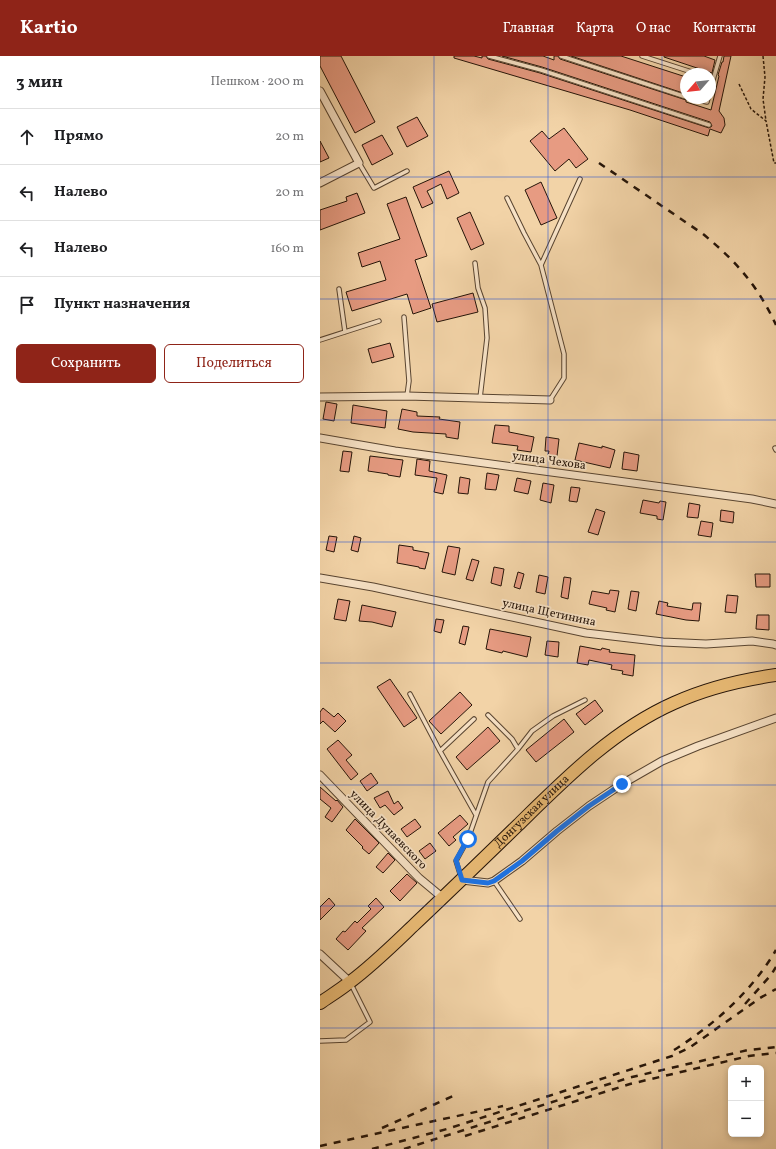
<!DOCTYPE html>
<html lang="ru">
<meta charset="utf-8">
<style>
body{margin:0;font-family:Vollkorn,serif;background:#f6f6f6;color:#202124}
.controls{position:absolute;right:12px;bottom:12px;display:grid;overflow:hidden;border-radius:6px;box-shadow:0 2px 6px #0003}
.controls button{width:36px;height:36px;display:grid;place-items:center;padding:0;border:0;border-bottom:1px solid #e0e0e0;background:#fff;color:#202124;font:20px sans-serif}
.compass{position:absolute;left:360px;top:12px;width:36px;height:36px;border-radius:50%;background:#fff;box-shadow:0 2px 6px #0003;rotate:242deg}
.stop{position:absolute;width:12px;height:12px;margin:-9px;border:3px solid #1a73e8;border-radius:50%;background:#fff}
.stop.end{background:#1a73e8;border-color:#fff;box-shadow:0 1px 4px #0008}
.list{margin:0;padding:0;list-style:none}
h2{display:flex;justify-content:space-between;align-items:center;height:52px;margin:0;padding:0 16px;font-size:17px}
h2 small{font-size:13px;font-weight:400;color:#757577}
.list li{display:grid;grid-template-columns:26px 1fr auto;gap:12px;align-items:center;box-sizing:border-box;height:56px;padding:0 16px;border-top:1px solid #e0e0e0}
.list b{display:block;font-size:15px;white-space:nowrap}
.list em{font-size:13px;font-style:normal;color:#757577}
.actions{display:flex;gap:8px;padding:12px 16px}
.actions a{flex:1;padding:9px 0;border:1px solid #8f2418;border-radius:6px;text-align:center;font-size:14px;color:#8f2418}
.actions .main{background:#8f2418;color:#fff}
.icon{flex:none;width:22px;height:22px;fill:none;stroke:currentColor;stroke-width:2;stroke-linecap:round;stroke-linejoin:round}
.map{position:relative;flex:none;width:456px;height:1093px;overflow:hidden}
header{display:flex;align-items:center;gap:24px;box-sizing:border-box;height:56px;padding:0 20px;background:#8f2418;color:#fff}
header strong{font-size:19px}
nav{display:flex;gap:22px;margin-inline-start:auto;font-size:14px}
main{display:flex}
aside{flex:1;background:#fff}
.map>svg:first-child{display:block}
</style>
<header>
<strong>Kartio</strong>
<nav><a>Главная</a><a>Карта</a><a>О нас</a><a>Контакты</a></nav>
</header>
<main>
<aside>
<h2>3 мин<small>Пешком · 200 m</small></h2>
<ul class="list">
<li><svg class="icon" aria-label="ahead" viewBox="0 0 24 24"><path d="M12 20V5M6 11l6-6 6 6"/></svg><div><b>Прямо</b></div><em>20 m</em></li>
<li><svg class="icon" aria-label="left" viewBox="0 0 24 24"><path d="M17 20v-9H6M10 6l-5 5 5 5"/></svg><div><b>Налево</b></div><em>20 m</em></li>
<li><svg class="icon" aria-label="left" viewBox="0 0 24 24"><path d="M17 20v-9H6M10 6l-5 5 5 5"/></svg><div><b>Налево</b></div><em>160 m</em></li>
<li><svg class="icon" aria-label="arrive" viewBox="0 0 24 24"><path d="M6 21V4h12l-3 4 3 4H6"/></svg><div><b>Пункт назначения</b></div></li>
</ul>
<div class="actions"><a class="main">Сохранить</a><a>Поделиться</a></div>
</aside>
<div class="map">
<svg width="456" height="1093" viewBox="0 0 456 1093">
<rect width="100%" height="100%" fill="#f2d3a7"/>
<filter id="stains"><feTurbulence type="fractalNoise" baseFrequency=".005" numOctaves="4"/><feColorMatrix values="0 0 0 0 .2 0 0 0 0 .09 0 0 0 0 .02 0 0 0 .5 -.17"/></filter>
<radialGradient id="worn" r=".72"><stop offset=".6" stop-color="#630" stop-opacity="0"/><stop offset="1" stop-color="#630" stop-opacity=".3"/></radialGradient>
<path fill="#e79b82" stroke="#251408" d="M0,0H21L55,66L35,77L0,10Z
M134,0H154L162,2V0H166L168,3L220,17L389,72L392,70L390,66L222,11L182,0H223L234,4V0H238L240,3L366,44V46L391,54L399,20L398,19L402,6H403L404,0H411L399,55L404,62L405,69L401,77L390,73L388,80L310,54L134,2Z
M251,0H301L366,21V38Z
M344,0H384L395,4L392,17L344,1Z
M97,61L108,80L87,91L77,71Z
M244,72L268,103L256,112L249,103L235,115L210,85L222,75L229,83Z
M62,79L73,98L52,109L42,89Z
M0,85L9,102L0,106Z
M129,115L139,137L127,143L121,128L107,135L113,147L102,152L93,131Z
M221,126L237,162L221,169L205,134Z
M37,137L45,157L0,174V154L27,145L26,141Z
M86,141L107,200L95,204L111,252L93,258L87,238L32,255L26,236L66,224L60,205L42,211L38,197L80,183L67,148Z
M150,156L164,188L151,194L137,162Z
M153,237L158,256L117,266L112,248Z
M70,287L74,301L52,307L48,293Z
M6,346L17,348L14,365L3,363Z
M33,349L67,355L65,372L31,367Z
M82,353L97,356V360L120,361L119,363L140,366L138,383L126,381V378L93,376L78,373Z
M175,369L189,370V376L214,381L211,396L197,394L198,390L172,387Z
M226,381L239,383L237,400L228,399L229,395H225Z
M259,387L282,392V390L295,394L290,412L255,404Z
M23,395L32,396L29,416L20,415Z
M304,396L319,399L317,415L302,413Z
M50,400L83,404L80,421L68,419V418L48,415Z
M97,403L110,405L109,415L127,419L123,438L114,436L117,422L95,419Z
M167,417L179,419L176,434L165,433Z
M140,421L150,423L148,438L138,437Z
M197,422L211,425L208,438L194,435Z
M223,427L234,429L231,447L220,444Z
M251,431L260,432L257,446L249,445Z
M323,444L339,447L340,445L346,446L343,464L337,463V460L320,457Z
M369,447L380,449L378,462L367,461Z
M276,453L285,456L278,479L268,476Z
M401,454L414,456L413,467L400,465Z
M381,465L393,467L391,481L378,479Z
M9,480L17,481L14,496L6,494Z
M34,480L41,482L38,496L31,494Z
M79,489L93,491V494L109,497L105,513L99,512V511L77,507Z
M128,490L140,492L135,519L122,516Z
M152,503L159,505L153,525L146,523Z
M174,511L184,513L181,530L171,527Z
M198,516L204,518L200,533L194,531Z
M435,518H450V531H436Z
M219,519L228,521L225,538L216,536Z
M244,521L251,522L248,543L241,541Z
M290,534L299,535L295,556L286,554L287,552L269,548L272,535L289,538Z
M311,535L319,536L316,555L308,553Z
M407,539L418,540L416,557L405,556Z
M18,543L30,545L26,565L14,563Z
M339,545L348,547L347,550L372,554L373,547H381L379,565L366,564L336,558Z
M42,549L76,556L72,571L52,566L39,565Z
M437,559H449V574L436,573Z
M116,563L124,564L121,577L114,575Z
M143,570L149,571L145,589L139,587Z
M170,573L211,581L207,601L183,595L182,597L166,593Z
M227,585L239,586L238,601L225,599Z
M260,590L281,594L282,592L290,594L289,596L315,599L313,620L302,618L303,615L291,613L292,609L269,604L268,609L257,607Z
M70,623L97,662L84,671L57,631Z
M140,636L152,649L121,678L109,665Z
M275,644L283,655L265,669L256,658Z
M3,652L14,661L18,657L26,665L15,676L3,665L0,668V656Z
M244,663L254,676L216,706L206,694Z
M168,671L180,685L147,714L136,701Z
M18,684L32,699L26,704L38,718L31,724L7,693Z
M51,717L58,727L47,735L40,725Z
M0,731L16,745L17,744L23,751L12,766L5,761L11,752L0,743Z
M68,735L74,748L78,745L83,752L74,759L65,749L60,752L54,742Z
M140,759L148,768L133,781L136,784L129,790L118,777Z
M35,763L59,787L49,798L42,792L43,791L26,774Z
M95,763L101,771L87,781L81,773Z
M110,787L116,795L105,803L99,795Z
M68,797L75,804L63,817L56,811Z
M87,818L97,827L80,845L70,835Z
M9,842L15,849L0,864V851Z
M56,842L64,851L42,872L46,875L28,894L16,883L23,875L25,876L35,865L37,867L51,853L48,850Z"/>
<g fill="none" stroke-linecap="round" stroke-linejoin="round">
<defs>
<path id="service" d="M169,0L221,14L389,69
M241,0L366,41
M322,0L378,18
M390,34L400,0
M370,42L387,46L388,42
M39,107L54,132L87,115
M187,142L204,177L221,209L244,298V322L230,344
M155,207L158,232L165,252L167,282L160,342
M221,209L260,123
M19,233L25,276
M84,261L89,325L87,340
M0,284L59,265
M455,392L456,394
M90,638L120,695L156,759
M198,693L212,675L233,660L265,644
M120,695L154,663
M141,821L136,805L148,783L168,726L198,693L192,683L168,659
M174,825L200,863
M0,985L26,984L50,966L31,928"/>
<path id="minor" d="M0,35L39,107L0,127
M0,341L87,340L230,344
M0,382L75,395L432,443L456,448
M0,522L53,531L266,577L343,586L386,588L432,585L453,588L456,589
M0,719L99,822L123,842
M142,824L168,827L174,825L202,805L237,775L269,750L302,728L342,705L378,690L456,662
M0,898L30,926"/>
<g id="trunk">
<path id="s1" d="M0,947C10,940 20,934 30,926C53,909 74,888 95,868C130,835 164,802 198,769C245,723 293,674 354,647C387,632 421,624 456,619"/>
</g>
</defs>
<use href="#service" stroke="#584430" stroke-width="5.5"/>
<use href="#minor" stroke="#584430" stroke-width="9"/>
<use href="#trunk" stroke="#251408" stroke-width="14"/>
<path stroke="#251408" stroke-width="1.5" stroke-dasharray="3 2" stroke-linecap="butt" d="M443,0L445,21L443,43L446,65
M419,28L431,53L446,65L454,107H456"/>
<use href="#service" stroke="#f7e2c6" stroke-width="3.5"/>
<use href="#minor" stroke="#f7e2c6" stroke-width="7"/>
<use href="#trunk" stroke="#e9ba74" stroke-width="12"/>
<path stroke="#251408" stroke-width="2.5" stroke-dasharray="7 7" stroke-linecap="butt" d="M279,107L383,178C416,205 438,230 456,269
M425,948L451,919L456,911
M354,994C394,969 432,935 456,894
M62,1072L133,1040
M145,1080L310,1028L429,1000L456,997
M0,1090L183,1050
M52,1093L127,1073L352,1000L369,992L440,942L456,933
M84,1093L308,1022L428,994L456,991"/>
</g>
<g fill="none" stroke-linecap="round" stroke-linejoin="round">
<path stroke="#1a73e8" stroke-width="5" d="M148,783L136,804L142,824L168,827L174,825L202,805L237,775L269,750L302,728"/>
</g>
<path fill="none" stroke="#1d4ed8" stroke-width="1" stroke-opacity="0.55" d="M114,0V1093M228,0V1093M342,0V1093M0,121H456M0,243H456M0,364H456M0,486H456M0,607H456M0,729H456M0,850H456M0,972H456"/>
<g text-anchor="middle" dominant-baseline="central" stroke-width="3.5" stroke-linejoin="round" paint-order="stroke">
<g font-size="12" fill="#251408" stroke="#f7e2c6">
<text transform="translate(229 405) rotate(8)">улица Чехова</text>
<text transform="translate(229 557) rotate(12)">улица Щетинина</text>
<text stroke="none"><textPath href="#s1" startOffset="286">Донгузская улица</textPath></text>
<text transform="translate(68 774) rotate(46)">улица Дунаевского</text>
</g>
</g>
<rect width="100%" height="100%" filter="url(#stains)"/>
<rect width="100%" height="100%" fill="url(#worn)"/>
</svg>
<div class="controls">
<button>+</button>
<button>−</button>
</div>
<svg class="compass" viewBox="-18 -18 36 36"><path d="M0-13l5 13h-10z" fill="#e53935"/><path d="M0 13l5-13h-10z" fill="#757577"/></svg>
<div class="stop" style="left:148px;top:783px"></div>
<div class="stop end" style="left:302px;top:728px"></div>
</div>
</main>
